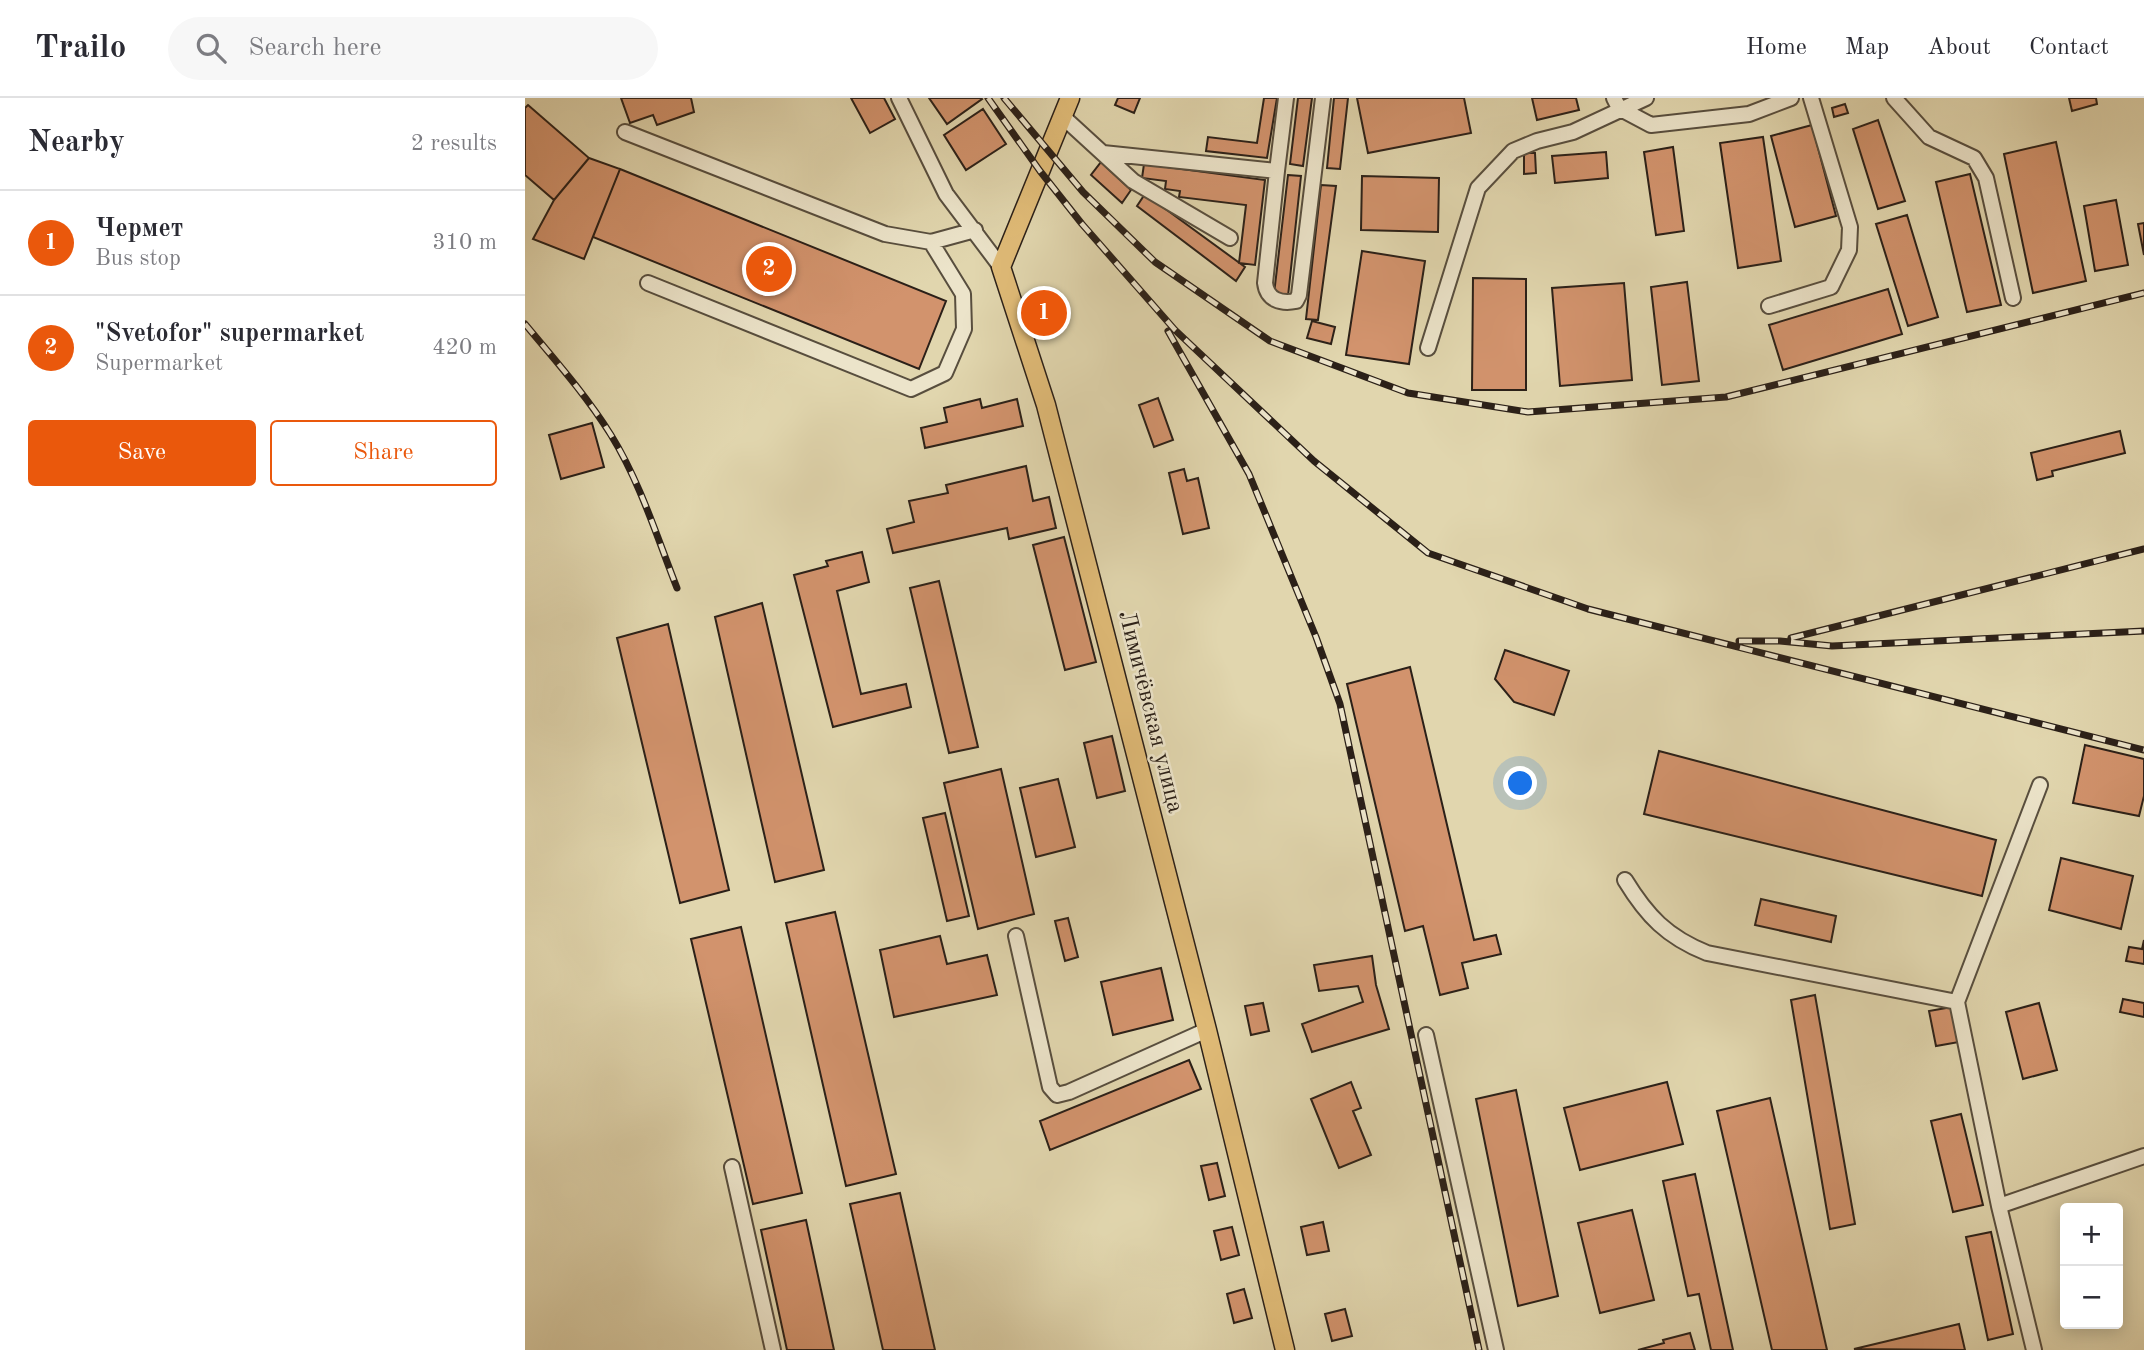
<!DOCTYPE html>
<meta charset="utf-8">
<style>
body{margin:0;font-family:"Old Standard TT",serif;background:#f7f7f7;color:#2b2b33}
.controls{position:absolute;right:21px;bottom:21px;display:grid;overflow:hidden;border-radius:7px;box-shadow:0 4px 18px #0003}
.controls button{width:63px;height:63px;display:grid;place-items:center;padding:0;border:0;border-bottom:2px solid #e1e1e2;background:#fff;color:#2b2b33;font:35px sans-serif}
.you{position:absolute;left:996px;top:686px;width:24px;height:24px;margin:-18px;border:5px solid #fff;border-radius:50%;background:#1a73e8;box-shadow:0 0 0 10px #1a73e833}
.badge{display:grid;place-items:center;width:46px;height:46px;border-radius:50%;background:#ea580c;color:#fff;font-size:23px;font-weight:700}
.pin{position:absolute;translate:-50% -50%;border:4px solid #fff;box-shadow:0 2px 7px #0006}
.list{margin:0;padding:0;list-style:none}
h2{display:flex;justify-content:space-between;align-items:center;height:91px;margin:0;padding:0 28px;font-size:30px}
h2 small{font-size:23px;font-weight:400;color:#7c7c81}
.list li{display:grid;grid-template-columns:46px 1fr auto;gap:21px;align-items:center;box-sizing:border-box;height:105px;padding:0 28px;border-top:2px solid #e1e1e2}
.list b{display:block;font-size:26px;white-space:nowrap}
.list p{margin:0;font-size:23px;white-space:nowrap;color:#7c7c81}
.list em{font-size:23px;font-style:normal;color:#7c7c81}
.actions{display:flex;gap:14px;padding:21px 28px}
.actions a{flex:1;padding:16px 0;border:2px solid #ea580c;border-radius:7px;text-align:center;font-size:24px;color:#ea580c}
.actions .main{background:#ea580c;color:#fff}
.icon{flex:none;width:38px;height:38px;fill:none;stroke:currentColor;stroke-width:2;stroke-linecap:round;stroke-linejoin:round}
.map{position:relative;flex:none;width:1619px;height:1252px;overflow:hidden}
header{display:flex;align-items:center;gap:42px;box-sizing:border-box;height:98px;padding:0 35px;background:#fff;border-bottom:2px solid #e1e1e2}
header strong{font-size:33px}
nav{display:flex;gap:38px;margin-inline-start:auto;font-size:24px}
.search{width:490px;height:63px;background:#f7f7f7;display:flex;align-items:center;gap:18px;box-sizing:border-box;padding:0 24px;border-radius:38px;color:#7c7c81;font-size:26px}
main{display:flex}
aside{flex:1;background:#fff}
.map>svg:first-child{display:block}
</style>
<header>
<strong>Trailo</strong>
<div class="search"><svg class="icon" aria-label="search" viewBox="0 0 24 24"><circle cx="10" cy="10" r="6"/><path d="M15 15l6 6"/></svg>Search here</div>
<nav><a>Home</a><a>Map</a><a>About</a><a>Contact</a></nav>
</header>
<main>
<aside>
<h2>Nearby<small>2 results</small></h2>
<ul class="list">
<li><span class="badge">1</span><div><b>Чермет</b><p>Bus stop</p></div><em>310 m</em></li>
<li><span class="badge">2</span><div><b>&quot;Svetofor&quot; supermarket</b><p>Supermarket</p></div><em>420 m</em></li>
</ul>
<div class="actions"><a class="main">Save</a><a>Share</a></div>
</aside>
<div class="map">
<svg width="1619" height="1252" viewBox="0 0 1619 1252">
<rect width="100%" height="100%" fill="#e1d6ae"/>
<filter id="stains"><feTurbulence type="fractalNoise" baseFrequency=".00286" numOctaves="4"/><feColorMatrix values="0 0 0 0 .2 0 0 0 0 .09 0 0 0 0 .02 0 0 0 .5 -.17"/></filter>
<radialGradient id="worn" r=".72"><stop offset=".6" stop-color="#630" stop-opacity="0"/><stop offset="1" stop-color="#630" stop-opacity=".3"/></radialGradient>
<path fill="#d2936d" stroke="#2b2018" stroke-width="2" d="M96,0H166L169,14L132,27L128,17L105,25Z
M326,0H359L370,21L345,35Z
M404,0H456L457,1L422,26Z
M593,0H615L609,15L590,7Z
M739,0H752L742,60L681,53L683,39L732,45Z
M773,0H787L778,68L765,66Z
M809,0H823L815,71L802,70Z
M832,0H939L946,35L843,55Z
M1007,0H1051L1054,12L1012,22Z
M1544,0H1571L1572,6L1547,13Z
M1320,6L1323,15L1309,19L1307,10Z
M3,7L64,60L29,102L0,77V10Z
M458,11L481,46L441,72L419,37Z
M1353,22L1380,103L1353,111L1328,31Z
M1287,27L1311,118L1270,129L1246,38Z
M1238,39L1256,163L1213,170L1195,45Z
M1531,44L1561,183L1508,195L1479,56Z
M1148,49L1159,133L1131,137L1119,54Z
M1081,54L1083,80L1030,85L1027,58Z
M999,55H1010L1011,75L999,76Z
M64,60L95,71L59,161L8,141L29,102Z
M576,64L606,92L597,105L566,77Z
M619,66L740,82L730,167L714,165L721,107L654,99L655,93L640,91L641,83L617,80Z
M95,71L421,203L394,271L68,139Z
M1445,76L1476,207L1442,214L1411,84Z
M763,77L776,78L763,198L749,196Z
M837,78L914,80L913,134L836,132Z
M796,87L811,88L793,222L781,221Z
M620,96L720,169L711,183L612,108Z
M1591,102L1603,167L1570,173L1559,108Z
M1382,117L1413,219L1383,228L1351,126Z
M1619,125V157L1613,126Z
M837,153L900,163L884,266L821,257Z
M948,180L1001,181V292H947Z
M1162,184L1174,283L1137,287L1126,189Z
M1099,185L1107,282L1035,288L1027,190Z
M1363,191L1377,236L1258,272L1244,227Z
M787,223L810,229L806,246L782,240Z
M633,300L648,342L629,349L614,307Z
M455,301L457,310L492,301L498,328L400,350L396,330L422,324L419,310Z
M67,325L79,369L36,381L24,337Z
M1595,333L1600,355L1527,373L1528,378L1512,382L1506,355Z
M501,368L508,403L524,399L531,430L484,441L482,430L368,455L362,431L389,424L384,403L423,395L421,387Z
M659,371L662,383L673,380L684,430L658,436L644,375Z
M539,439L571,564L540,572L508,447Z
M337,454L344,484L312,493L336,596L381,586L386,609L308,629L269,477L303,468L301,463Z
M414,483L453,649L424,655L385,490Z
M237,505L299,772L250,784L190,519Z
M143,526L204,792L155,805L92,540Z
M980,552L1044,573L1029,617L989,604L970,581Z
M885,569L949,842L971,837L976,856L937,865L943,890L915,897L898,828L880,833L822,586Z
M587,638L600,693L572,700L559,645Z
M1560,647L1619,661V698L1614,718L1548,705Z
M1134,653L1471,742L1457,798L1119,716Z
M476,671L509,816L453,831L419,685Z
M533,681L550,749L511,759L495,690Z
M420,715L444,818L422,823L398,720Z
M1536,760L1608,778L1596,831L1524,812Z
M1236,801L1311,818L1306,844L1230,827Z
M310,814L371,1076L321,1088L261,825Z
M543,820L553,859L540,863L530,823Z
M216,829L277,1095L228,1106L166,841Z
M415,838L422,866L462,857L472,897L369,919L355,852Z
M1619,842V866L1601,863L1604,849L1617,851Z
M847,858L851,887L864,931L787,954L777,926L838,904L833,888L794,893L789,867Z
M636,870L648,922L588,937L576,884Z
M1290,897L1330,1126L1305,1131L1266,902Z
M1598,901L1619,905V919L1595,914Z
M738,905L744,933L726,937L720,908Z
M1514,905L1532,972L1498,981L1481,914Z
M1427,909L1434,944L1411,948L1404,913Z
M664,962L676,991L525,1052L515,1023Z
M826,984L836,1010L828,1013L846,1057L814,1070L786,1001Z
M1142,984L1158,1046L1055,1072L1039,1010Z
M991,992L1033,1198L993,1208L951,1001Z
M1245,1000L1302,1252H1247L1192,1013Z
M1436,1016L1458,1107L1428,1114L1406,1023Z
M692,1065L700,1098L684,1102L676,1068Z
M1170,1076L1208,1252H1186L1174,1196L1163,1198L1138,1083Z
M375,1095L410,1252H358L325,1106Z
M1107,1112L1129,1202L1075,1215L1053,1125Z
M281,1122L309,1252H262L236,1132Z
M798,1124L804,1153L782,1157L776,1129Z
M707,1129L714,1157L696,1162L689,1133Z
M1466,1134L1488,1236L1463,1242L1441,1139Z
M719,1191L727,1220L709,1225L702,1196Z
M820,1211L827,1238L807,1243L800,1216Z
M1434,1226L1440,1252L1329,1251Z
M1165,1235L1170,1252H1113L1139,1245L1138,1242Z"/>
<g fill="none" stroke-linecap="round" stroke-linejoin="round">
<defs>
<path id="minor" d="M374,0L421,96L476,169
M1089,0L1094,10L1126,27L1224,16L1266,0
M1369,0L1404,39L1449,60L1461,80L1488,200
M537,18L608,83L705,140
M100,34L360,136L406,144L450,132
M578,55L752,73L761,0
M752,73L740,185C742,202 756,206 771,203L774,197L798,0
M123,185L386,291L420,275L439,231L438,196L406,144
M1244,208L1306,189L1324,152L1325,129L1286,0
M903,250L953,90L988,53L1012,43L1048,34L1121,0
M1100,782C1122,818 1142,839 1182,855L1432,904
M491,838L525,989L532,997L544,994L682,932
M901,937L971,1252
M207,1069L248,1252
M1474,1108L1619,1058
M1509,1252L1474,1108L1432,904L1515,687"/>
<path id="major" d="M545,0L476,169L521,307L682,932L760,1252"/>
</defs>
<use href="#minor" stroke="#584e3e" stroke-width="18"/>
<use href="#major" stroke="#2b2018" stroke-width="21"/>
<use href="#minor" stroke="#ece4ca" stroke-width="14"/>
<use href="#major" stroke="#e0bb77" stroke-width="18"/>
<defs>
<path id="rail" d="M463,0L515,73L557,126L650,232L789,363L903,455L1063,511L1619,652
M479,0L558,94L630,164L745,243L883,295L1003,314L1201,299L1619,195
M0,226C30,262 61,297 86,337C115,384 132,439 152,490
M643,233L724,376L791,539L815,606L954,1252
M1266,540L1619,451
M1214,543H1255L1307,548L1619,533"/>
</defs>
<use href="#rail" stroke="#2b2018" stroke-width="7"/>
<use href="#rail" stroke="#ece4ca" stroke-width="4.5" stroke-dasharray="13" stroke-linecap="butt"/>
</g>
<g text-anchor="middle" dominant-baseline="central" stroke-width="5" stroke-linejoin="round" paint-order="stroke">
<g font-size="24" fill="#2b2018" stroke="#ece4ca">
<text transform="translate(625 614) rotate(76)">Лимичёвская улица</text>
</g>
</g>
<rect width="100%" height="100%" filter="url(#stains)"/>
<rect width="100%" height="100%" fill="url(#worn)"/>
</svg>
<div class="controls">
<button>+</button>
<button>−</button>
</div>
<div class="you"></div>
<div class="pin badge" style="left:519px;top:215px">1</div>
<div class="pin badge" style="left:244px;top:171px">2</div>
</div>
</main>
